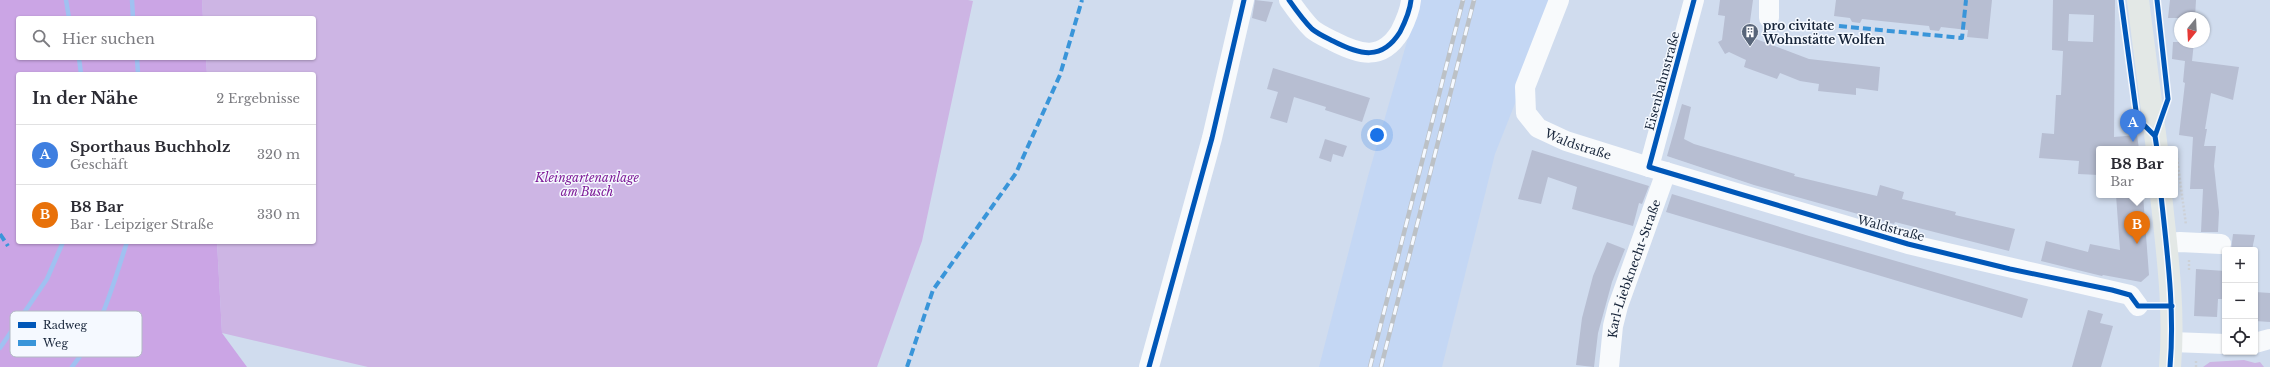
<!DOCTYPE html>
<html lang="de">
<meta charset="utf-8">
<style>
body{margin:0;font-family:"Libre Baskerville",serif;background:#f7f7f7;color:#2b2b33}
.controls{position:absolute;right:12px;bottom:12px;display:grid;overflow:hidden;border-radius:4px;box-shadow:0 1px 3px #0004}
.controls button{width:36px;height:36px;display:grid;place-items:center;padding:0;border:0;border-bottom:1px solid #e1e1e2;background:#fff;color:#2b2b33;font:20px sans-serif}
.compass{position:absolute;left:2174px;top:12px;width:36px;height:36px;border-radius:50%;background:#fff;box-shadow:0 1px 3px #0004;rotate:198deg}
.you{position:absolute;left:1377px;top:135px;width:14px;height:14px;margin:-10px;border:3px solid #fff;border-radius:50%;background:#1a73e8;box-shadow:0 0 0 6px #1a73e833}
.badge{display:grid;place-items:center;width:26px;height:26px;border-radius:50%;background:#586579;color:#fff;font-size:13px;font-weight:700}
.pin{position:absolute;translate:-50% -33px;filter:drop-shadow(0 1px 2px #0008)}
.pin::after{content:'';position:absolute;top:21px;width:14px;height:12px;background:inherit;clip-path:polygon(0 0,100% 0,50% 100%)}
.popup{position:absolute;left:2096px;top:146px;width:82px;height:52px;box-sizing:border-box;display:grid;place-content:center;border-radius:4px;background:#fff;filter:drop-shadow(0 1px 3px #0005);font-size:13px;white-space:nowrap;color:#7c7c81}
.popup b{font-size:15px;color:#2b2b33}
.popup::after{content:'';position:absolute;left:50%;top:100%;margin-left:-8px;border:8px solid transparent;border-top-color:#fff}
.list{margin:0;padding:0;list-style:none}
h2{display:flex;justify-content:space-between;align-items:center;height:52px;margin:0;padding:0 16px;font-size:17px}
h2 small{font-size:13px;font-weight:400;color:#7c7c81}
.list li{display:grid;grid-template-columns:26px 1fr auto;gap:12px;align-items:center;box-sizing:border-box;height:60px;padding:0 16px;border-top:1px solid #e1e1e2}
.list b{display:block;font-size:15px;white-space:nowrap}
.list p{margin:0;font-size:13px;white-space:nowrap;color:#7c7c81}
.list em{font-size:13px;font-style:normal;color:#7c7c81}
.icon{flex:none;width:22px;height:22px;fill:none;stroke:currentColor;stroke-width:2;stroke-linecap:round;stroke-linejoin:round}
.map{position:relative;flex:none;width:2270px;height:367px;overflow:hidden}
.search{position:absolute;background:#fff;box-shadow:0 1px 3px #0004;left:16px;top:16px;width:300px;height:44px;display:flex;align-items:center;gap:10px;box-sizing:border-box;padding:0 14px;border-radius:4px;color:#7c7c81;font-size:15px}
.panel{position:absolute;background:#fff;box-shadow:0 1px 3px #0004;left:16px;top:72px;width:300px;height:172px;border-radius:4px}
.map>svg:first-child{display:block}
</style>
<div class="map">
<svg width="2270" height="367" viewBox="0 0 2270 367">
<rect width="100%" height="100%" fill="#d0dcee"/>
<path fill="#c4d7f4" d="M1419,0H1556L1495,154L1442,367H1319L1368,176Z"/>
<path fill="#cdb5e4" d="M202,0H968L973,1L922,241L877,367H368L222,333L217,242H314V74H207L206,58H314V18H203Z
M2244,360L2255,363L2260,362L2264,367H2203L2210,362Z"/>
<path fill="#cba5e5" d="M0,0H202L203,18H18V58H206L207,74H18V242H217L222,333L247,367H0Z"/>
<g fill="none" stroke-linecap="round" stroke-linejoin="round">
<path stroke="#a0c1f1" stroke-width="4.5" d="M66,0L69,18
M132,0L133,18
M79,58L81,74
M137,58L138,74
M0,348L47,279L63,242
M72,367C101,331 113,285 127,242"/>
</g>
<path fill="#b7bed2" fill-rule="evenodd" d="M1255,0L1273,2L1266,22L1252,18Z
M1720,0H1753L1748,36L1809,59L1880,67L1878,91L1856,88V95L1818,91L1819,84L1800,81L1780,73L1777,79L1744,67L1746,60L1729,52L1725,54L1718,42L1722,40L1725,16L1718,15Z
M1836,0H1992L1988,39L1967,37L1968,30L1941,27L1939,31L1930,30L1929,26L1862,19L1860,23L1852,22L1850,18L1834,16Z
M2053,0H2115L2114,137L2137,135L2139,149H2099V175L2078,174L2079,161L2039,158L2042,133L2054,134L2056,95H2061L2063,51L2052,50ZM2069,14L2094,15L2093,42L2068,41Z
M2170,0H2196L2195,18H2168Z
M2173,42H2194L2192,61L2239,67L2233,100L2211,93L2205,129H2207L2204,146H2216L2214,166L2219,212L2218,232H2201L2203,189H2190L2193,137L2179,135L2185,83L2183,82L2185,61L2172,59Z
M1273,68L1370,98L1362,122L1325,110L1326,107L1294,97L1287,123L1270,118L1278,92L1267,89Z
M1682,104L1691,107L1684,139L1694,144L1795,174L1794,176L1877,196L1880,185L1904,192L1902,199L1956,212L1955,215L2015,229L2009,251L1895,222L1894,224L1754,185L1667,156Z
M1325,139L1347,146L1343,157L1333,154L1331,162L1319,158Z
M1532,150L1649,186L1642,204L1639,203L1633,226L1572,209L1577,187L1548,177L1541,204L1518,199Z
M1672,194L1809,236L2028,299L2022,318L1666,212Z
M2116,195H2143L2149,275L2141,282L2103,275L2102,276L2041,261L2046,241L2088,252L2090,244L2120,250Z
M2233,234L2255,235L2252,250H2231Z
M1607,242L1625,249L1612,282L1598,333L1594,367L1576,365L1582,318L1593,276Z
M2196,269L2225,271L2224,299H2218L2217,317L2194,316Z
M2255,292L2270,293V322L2255,321Z
M2088,310L2103,314L2100,323L2113,326L2101,367H2072Z"/>
<g fill="none" stroke-linecap="round" stroke-linejoin="round">
<path stroke="#cdd1d7" stroke-width="2.5" stroke-dasharray="2 2" stroke-linecap="butt" d="M2176,150L2186,225
M2189,260V271
M2196,367V359"/>
<g stroke="#f8fafc" stroke-width="20">
<path d="M1289,0C1296,10 1303,20 1312,29C1318,34 1327,38 1333,41C1360,55 1382,61 1400,32C1405,22 1410,11 1411,0"/>
<path id="s1" d="M1559,0L1525,87L1526,113L1538,128L1566,141L1649,167L1908,244L2130,295L2138,306"/>
<path d="M1769,18V0"/>
<path d="M1649,167L1694,0"/>
<path d="M2166,243L2180,242L2221,244"/>
<path d="M2172,342L2225,344"/>
<path d="M2255,343L2270,339"/>
<path d="M1149,367L1212,138L1244,0"/>
<path id="s2" d="M1609,367L1613,326L1618,306L1666,172"/>
</g>
<path stroke="#e3e8e6" stroke-width="22" d="M2138,0L2157,149
M2161,195C2167,252 2175,309 2170,367"/>
<defs>
<path id="rail" d="M1370,367L1463,0
M1381,367L1474,0"/>
</defs>
<use href="#rail" stroke="#bcc1c6" stroke-width="4.5"/>
<use href="#rail" stroke="#f5f9ff" stroke-width="3" stroke-dasharray="9" stroke-linecap="butt"/>
<path stroke="#3995d9" stroke-width="4" stroke-dasharray="8 4" stroke-linecap="butt" d="M1839,26L1962,38L1966,0
M0,234L8,246
M907,367L933,290L1016,173L1060,75L1082,0"/>
<defs>
<path id="cycleway" d="M1289,0C1296,10 1303,20 1312,29C1318,34 1327,38 1333,41C1360,55 1382,61 1400,32C1405,22 1410,11 1411,0
M1694,0L1649,167L1908,244L2010,269L2112,290L2130,295L2138,306H2172
M2121,0L2137,118L2155,136
M2157,0L2168,99L2155,136L2157,149
M2161,195C2167,252 2175,309 2170,367
M1149,367L1212,138L1244,0"/>
</defs>
<use href="#cycleway" stroke="#f5f9ff" stroke-width="8"/>
<use href="#cycleway" stroke="#0057b8" stroke-width="5"/>
</g>
<defs>
<symbol id="building-pin" viewBox="-11 -11 22 30"><path d="M0 17L-7.5 6A9.5 9.5 0 1 1 7.5 6Z" fill="#586579" stroke="#f5f9ff"/><path d="M-4-6H4V6H1V3H-1V6H-4ZM-2.5-4.3h1.7v1.8h-1.7ZM.8-4.3h1.7v1.8H.8ZM-2.5-1h1.7V.8h-1.7ZM.8-1h1.7V.8H.8Z" fill="#fff"/></symbol>
</defs>
<g fill-rule="evenodd">
<use href="#building-pin" x="1740" y="22" width="20" height="27"/>
</g>
<g text-anchor="middle" dominant-baseline="central" stroke-width="3" stroke-linejoin="round" paint-order="stroke">
<g font-size="12" font-weight="bold" fill="#17253a" stroke="#f5f9ff" text-anchor="start">
<text x="1763" y="25">pro civitate<tspan x="1763" dy="14">Wohnstätte Wolfen</tspan></text>
</g>
<g font-size="12" fill="#17253a" stroke="#f5f9ff">
<text transform="translate(1662 81) rotate(-75)">Eisenbahnstraße</text>
<text stroke="none"><textPath href="#s1" startOffset="182">Waldstraße</textPath></text>
<text transform="translate(1891 228) rotate(15)">Waldstraße</text>
<text stroke="none"><textPath href="#s2" startOffset="102">Karl-Liebknecht-Straße</textPath></text>
</g>
<g font-size="12" font-style="italic" fill="#7f1c98" stroke="#f5f9ff">
<text x="587" y="177">Kleingartenanlage<tspan x="587" dy="14">am Busch</tspan></text>
</g>
</g>
<rect x="10" y="311" width="132" height="46" rx="6" fill="#f5f9ff" stroke="#b2b9c4" stroke-width="1"/>
<rect x="18" y="322" width="18" height="6" fill="#0057b8"/>
<rect x="18" y="340" width="18" height="6" fill="#3995d9"/>
<g font-size="11" fill="#17253a">
<text x="43" y="329">Radweg</text>
<text x="43" y="347">Weg</text>
</g>
</svg>
<div class="controls">
<button>+</button>
<button>−</button>
<button><svg class="icon" aria-label="locate" viewBox="0 0 24 24"><circle cx="12" cy="12" r="6"/><path d="M12 2v4M12 18v4M2 12h4M18 12h4"/></svg></button>
</div>
<svg class="compass" viewBox="-18 -18 36 36"><path d="M0-13l5 13h-10z" fill="#e53935"/><path d="M0 13l5-13h-10z" fill="#7c7c81"/></svg>
<div class="you"></div>
<div class="pin badge" style="left:2133px;top:142px;background:#3f7fe0">A</div>
<div class="pin badge" style="left:2137px;top:244px;background:#e8710a">B</div>
<div class="popup"><b>B8 Bar</b>Bar</div>
<div class="search"><svg class="icon" aria-label="search" viewBox="0 0 24 24"><circle cx="10" cy="10" r="6"/><path d="M15 15l6 6"/></svg>Hier suchen</div>
<section class="panel">
<h2>In der Nähe<small>2 Ergebnisse</small></h2>
<ul class="list">
<li><span class="badge" style="background:#3f7fe0">A</span><div><b>Sporthaus Buchholz</b><p>Geschäft</p></div><em>320 m</em></li>
<li><span class="badge" style="background:#e8710a">B</span><div><b>B8 Bar</b><p>Bar · Leipziger Straße</p></div><em>330 m</em></li>
</ul>
</section>
</div>
